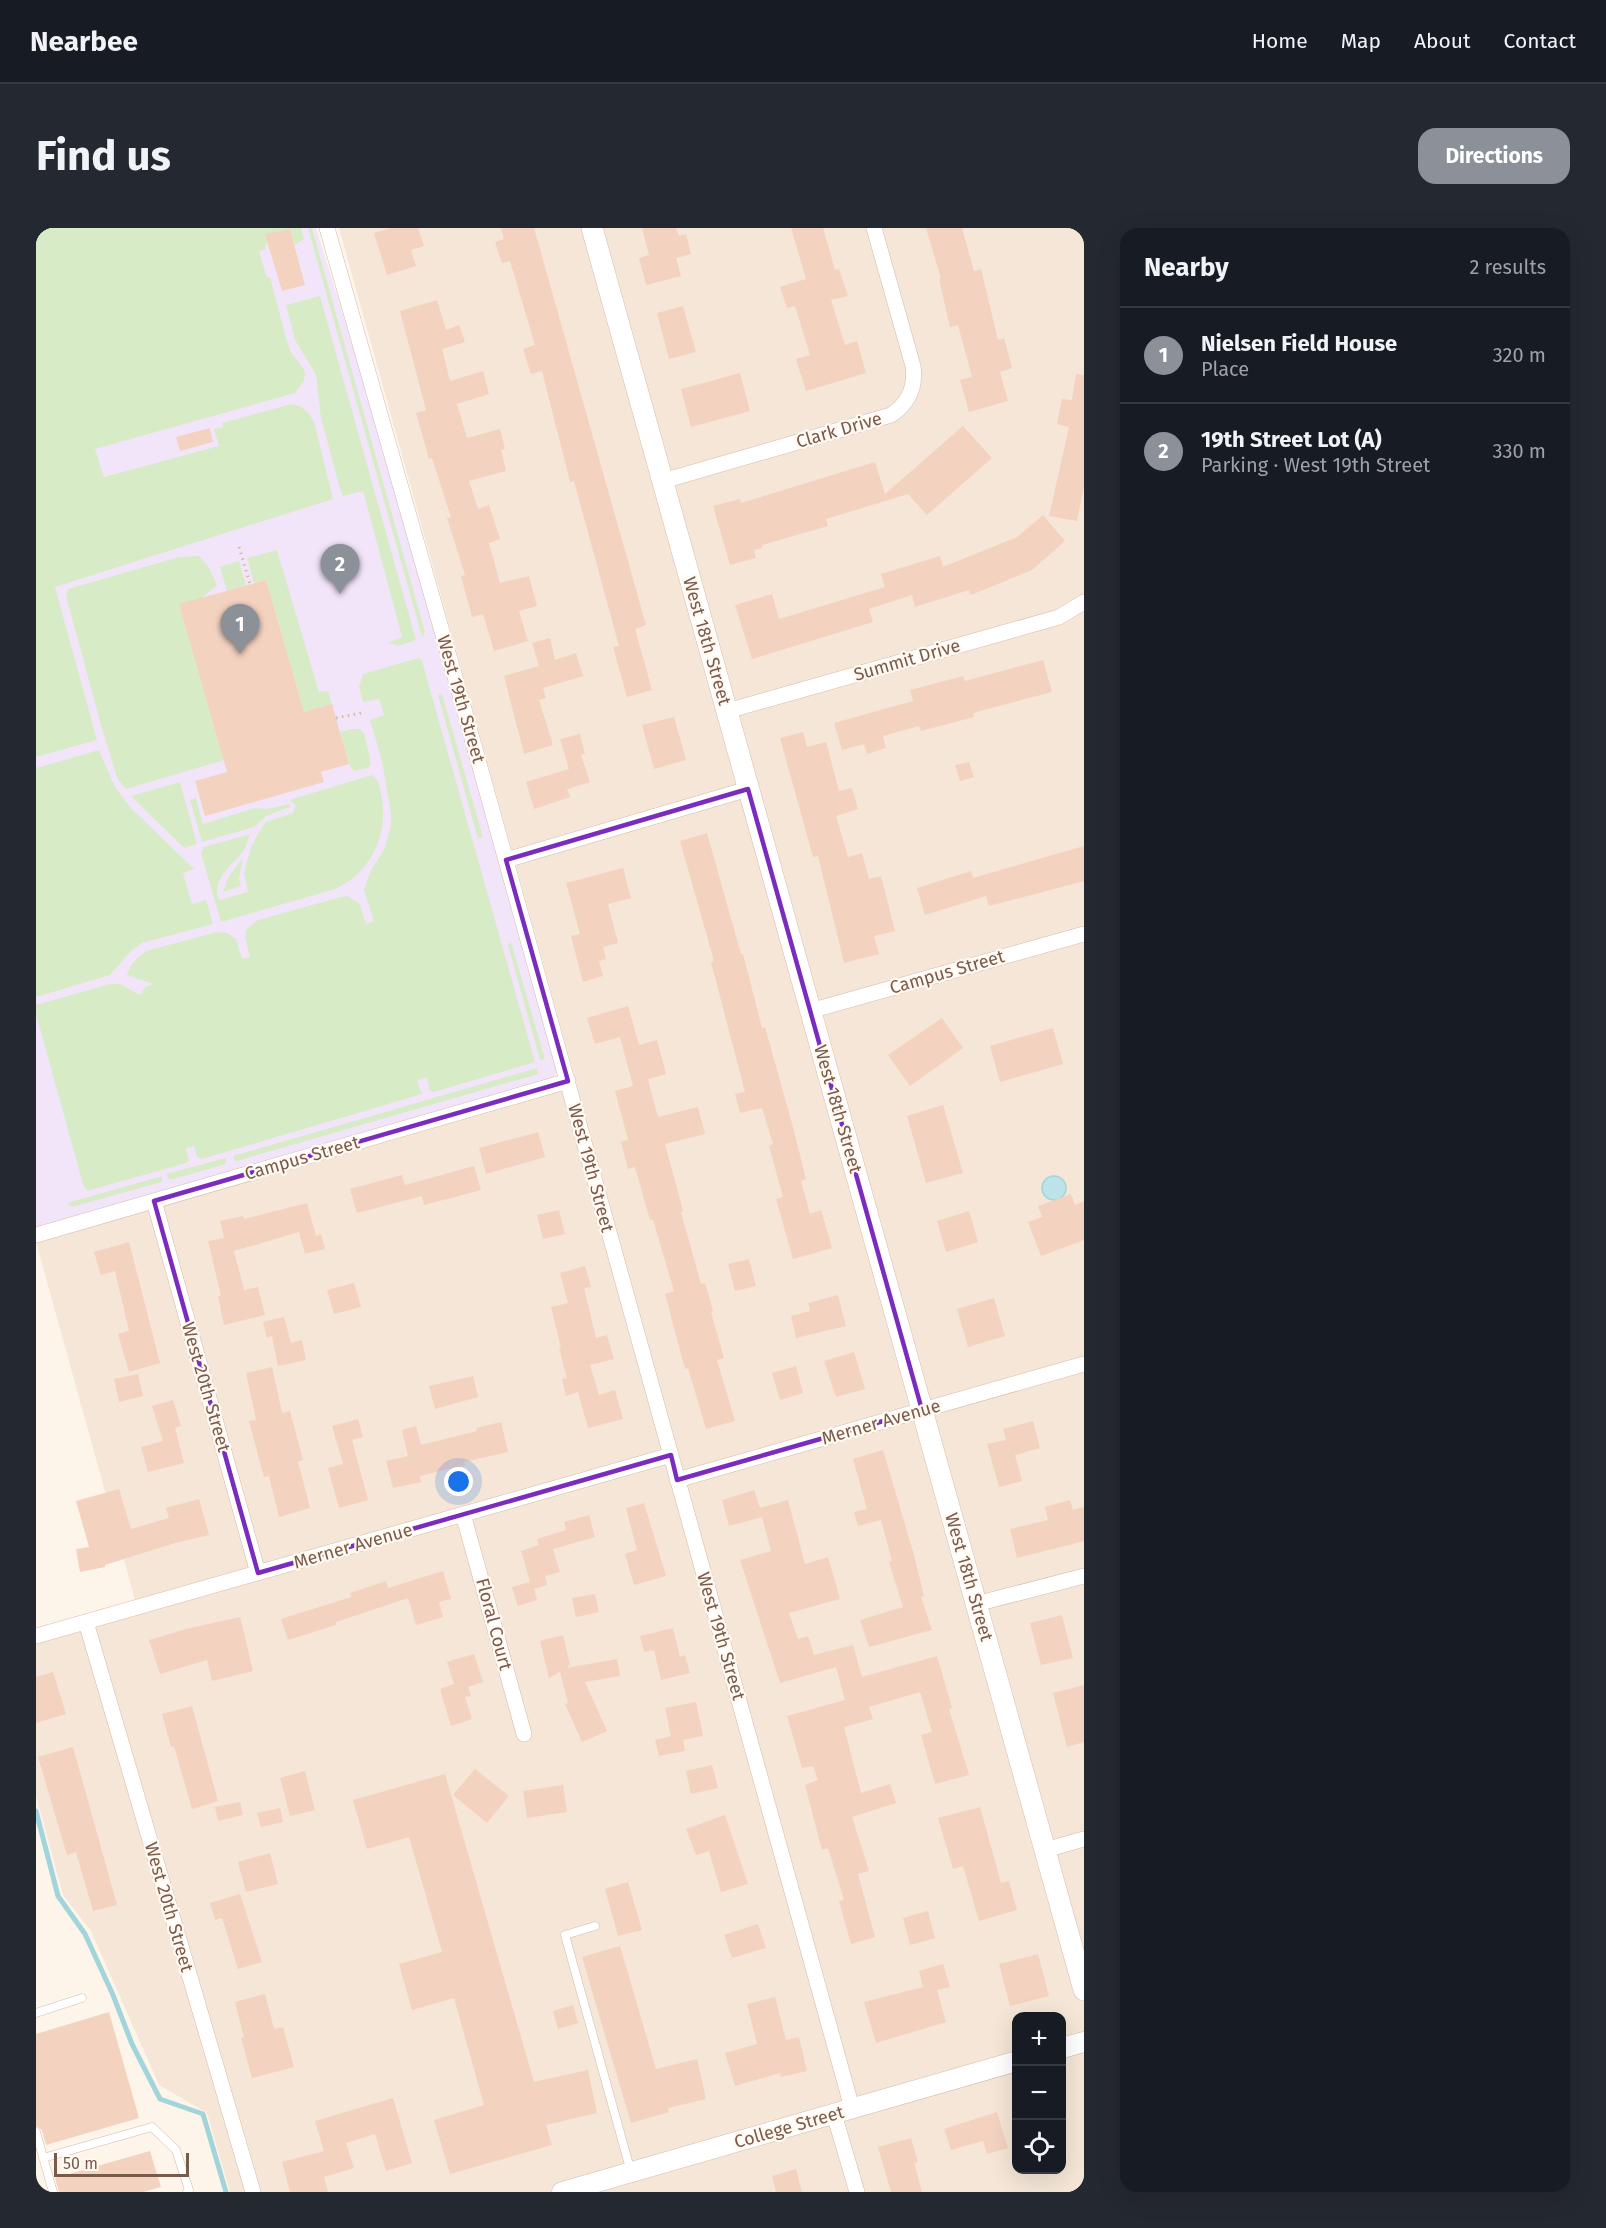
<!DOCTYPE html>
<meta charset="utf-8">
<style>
body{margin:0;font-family:"Fira Sans",sans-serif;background:#242831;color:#f1f3f6}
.controls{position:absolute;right:18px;bottom:18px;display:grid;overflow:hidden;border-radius:12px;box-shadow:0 6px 24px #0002}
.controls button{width:54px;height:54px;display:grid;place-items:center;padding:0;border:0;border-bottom:2px solid #363941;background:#171b24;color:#f1f3f6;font:30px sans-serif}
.scale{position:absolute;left:18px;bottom:15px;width:135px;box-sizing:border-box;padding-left:6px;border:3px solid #7a5a4b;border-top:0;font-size:16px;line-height:21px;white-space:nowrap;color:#7a5a4b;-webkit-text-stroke:4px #fff9f1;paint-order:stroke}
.you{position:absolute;left:423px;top:1254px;width:21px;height:21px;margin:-15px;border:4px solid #fff;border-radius:50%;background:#1a73e8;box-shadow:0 0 0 9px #1a73e833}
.badge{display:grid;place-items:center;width:39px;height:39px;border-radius:50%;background:#8c9099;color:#fff;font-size:20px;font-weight:700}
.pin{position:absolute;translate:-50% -50px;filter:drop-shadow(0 2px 3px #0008)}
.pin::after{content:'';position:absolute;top:32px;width:21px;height:18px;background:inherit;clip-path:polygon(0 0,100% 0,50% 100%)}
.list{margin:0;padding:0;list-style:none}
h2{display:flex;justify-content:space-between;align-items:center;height:78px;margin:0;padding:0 24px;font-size:26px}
h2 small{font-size:20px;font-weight:400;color:#9ea1a6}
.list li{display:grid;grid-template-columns:39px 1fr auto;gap:18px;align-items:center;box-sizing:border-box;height:96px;padding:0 24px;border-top:2px solid #363941}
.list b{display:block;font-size:22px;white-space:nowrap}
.list p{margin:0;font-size:20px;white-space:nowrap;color:#9ea1a6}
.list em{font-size:20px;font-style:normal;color:#9ea1a6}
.icon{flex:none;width:33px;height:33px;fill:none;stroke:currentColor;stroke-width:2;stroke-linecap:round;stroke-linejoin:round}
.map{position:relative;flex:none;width:1048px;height:1964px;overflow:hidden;border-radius:18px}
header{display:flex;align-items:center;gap:36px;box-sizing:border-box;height:84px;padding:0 30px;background:#171b24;border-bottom:2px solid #363941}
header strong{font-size:28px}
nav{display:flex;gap:33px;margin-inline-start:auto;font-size:21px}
.intro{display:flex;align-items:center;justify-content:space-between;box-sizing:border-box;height:144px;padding:0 36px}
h1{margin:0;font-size:42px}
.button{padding:15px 27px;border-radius:18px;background:#8c9099;color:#fff;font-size:21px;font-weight:700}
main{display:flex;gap:36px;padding:0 36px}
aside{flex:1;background:#171b24;border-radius:18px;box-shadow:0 6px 24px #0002}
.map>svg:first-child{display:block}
</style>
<header>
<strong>Nearbee</strong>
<nav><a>Home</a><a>Map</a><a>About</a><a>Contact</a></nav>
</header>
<div class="intro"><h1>Find us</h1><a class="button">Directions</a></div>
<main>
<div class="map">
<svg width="1048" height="1964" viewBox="0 0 1048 1964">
<rect width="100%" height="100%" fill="#fdf5e9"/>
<path fill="#f5e6d7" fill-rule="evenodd" d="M303,0H1048V1964H194L171,1885L123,1857L55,1703L27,1667L0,1567V1408L101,1379L0,1014L505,860L542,861ZM981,1788H1026V1942H981Z"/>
<path fill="#f2e5fa" d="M0,0H280L409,413L524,829L520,847L505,860L0,1007Z"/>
<path fill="#d7ecc6" d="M0,0H265L268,11L259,17L254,2L229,17L230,21L223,23L231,50L234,49L250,110L255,124L267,140L269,145L268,153L259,165L59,221L68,249L183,218L178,201L187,199L186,195L255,176C266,177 273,184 278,194L297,271L19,359L61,512L0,529Z
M272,0H276L389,404L386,409Z
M284,68L380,412L363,418L352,415L366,409L327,263L307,268L304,261L285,190L280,147L259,112L250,77Z
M241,322L283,464L292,463L296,476L268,484L230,352L218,355L211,330Z
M163,328L172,338L181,357L167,369L188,532L90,561L81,550L65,497L30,368L32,361L143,329Z
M203,333L210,357L191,363L184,339Z
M382,430L385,431L386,433L499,834L398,864L394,863L391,849L381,852L386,866L166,931L161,929L158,918L150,920L153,933L150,935L51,963L47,956L0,786V777L74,756H84L104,767L109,759L117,756L91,747C94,736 101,730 110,723L181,704L191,705L200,711L206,731L214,729L209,709L210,702L222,692L305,669L311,668L323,675L330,696L338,693L328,662L335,642L348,622L355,597V585L346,533L334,492L348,487L343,471L327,474L323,459L327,446Z
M406,466L447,609L442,611L402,467Z
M316,501H323L328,505L335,535L332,540L318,543L313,536L304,504Z
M63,522L79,559L95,580L158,641L147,645L156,676L170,672L177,696L106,715L95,723L74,747L0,769V540Z
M336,547C343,552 344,559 345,567C354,606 333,649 296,662L185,694L165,625L168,619L214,606C212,611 211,616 209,620C199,636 174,651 183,672L212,664L208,645L215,619L223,604L230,594L257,585L260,577L253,572Z
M144,554L161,616L148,620L95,568Z
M160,570L167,596L219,580L231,581L253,576L254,579L230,588L218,599L166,614L154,572Z
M207,629L203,650L205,658L187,664L192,650Z
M475,714L509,831L504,832L472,717Z
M501,840L502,846L201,933L198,932L197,928Z
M190,930V936L134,952L130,946Z
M126,948V954L36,979L31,975Z"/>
<path fill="#bce4e8" stroke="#a2d4db" stroke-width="1.5" d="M1006 960a12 12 0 1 1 24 0a12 12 0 1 1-24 0Z"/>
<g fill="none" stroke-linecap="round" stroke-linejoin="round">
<path stroke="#a2d4db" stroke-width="5" d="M0,1583L22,1668L49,1706L77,1767L96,1816L124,1871L167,1886L190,1964"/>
</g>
<path fill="#f4d2c0" d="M354,0H382L388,18L375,22L380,38L351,47L338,5Z
M465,0H498L610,397L599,401L616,462L591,469L577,419L583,418L538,253L534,254L506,143L495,146L487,121L499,117L474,33L466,35L459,14L468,11Z
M606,0H640L643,8L650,6L655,26L640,30L645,48L610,57L603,30L613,27Z
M755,0H787L799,42L803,41L812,68L795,72L809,117L821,113L830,145L770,163L760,131L774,127L759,78L751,80L744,59L770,51Z
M890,0H926L938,43L945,41L962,112L968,110L976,140L964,144L972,173L933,184L924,152L936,149L922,97L914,99L903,51H905Z
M254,1L269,57L246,63L229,6Z
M401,72L410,102L423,97L429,114L406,121L414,153L447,143L453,166L421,176L431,210L464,201L469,221L465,222L470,243L433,253L442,281L453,277L464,311L453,315L464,355L493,348L501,378L483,383L492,413L458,423L447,386L436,389L425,348L429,347L411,290L415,289L396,230L393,231L380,185L390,182L364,83Z
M647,78L660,124L633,131L621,85Z
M704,145L714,183L655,199L645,161Z
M1040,146L1048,147V258L1041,293L1013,288L1033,199L1021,196L1026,171L1036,172Z
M927,198L956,230L891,287L872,266L790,291L792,298L726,317V320L718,322L720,330L694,337L677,278L704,271L705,275L839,234L849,266Z
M174,200L177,214L144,223L140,209Z
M1007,287L1029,313L996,342L935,367L933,362L879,379L876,367L833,381L837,394L716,431L699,377L736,366L743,391L849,359L845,346L904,328L907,339L981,309Z
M230,352L268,484L296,476L313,536L285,544L288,554L169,588L159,553L191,544L143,376Z
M514,410L519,432L540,425L547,448L507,460L510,470L503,472L517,517L488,526L468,448L503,438L496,415Z
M1007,432L1016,464L937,485L938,489L885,503L883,498L847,508L850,520L831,526L828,516L806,522L798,495L877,473L874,462L927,448L929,453Z
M638,489L650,532L618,541L606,497Z
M767,504L771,519L790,514L803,563L816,560L822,581L800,588L812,629L826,625L833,651L845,648L859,703L838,708L843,726L808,735L782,628L777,629L744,510Z
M544,506L549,526L545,527L554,554L531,561L534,569L498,581L490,554L533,541L524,511Z
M933,534L938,549L924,553L919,537Z
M671,605L705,726H707L726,800L729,799L758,903L770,951L765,953L774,986L785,982L796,1020L757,1031L740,971L747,969L733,918L737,916L726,880L704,885L699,866L709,864L675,734L678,733L644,613Z
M1048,618V653L953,678L950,668L889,687L881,660L935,643L937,650Z
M587,640L595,670L572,676L582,715L567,719L570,731L563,733L567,748L547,754L535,708L544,706L530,655Z
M592,778L603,817L621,812L630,846L612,851L622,889L662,879L669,906L629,916L647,983L645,984L665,1056L669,1055L677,1083L675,1084L688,1130L681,1132L699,1193L670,1201L652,1140L649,1141L629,1066L638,1063L617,992H614L599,939L592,941L585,914L592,912L579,863L597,858L584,809L559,816L551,790Z
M906,790L927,820L874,858L852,827Z
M1017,800L1027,836L964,854L954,818Z
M907,877L927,945L890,955L871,888Z
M502,904L509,929L450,946L443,920Z
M438,938L445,962L388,977L386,968L321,985L314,961L366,947L369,957Z
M1035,966L1039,977L1048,973V1012L1005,1028L992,994L1006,989L1002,978Z
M271,975L280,1008L285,1006L289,1021L269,1026L263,1004L198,1023L208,1062L222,1059L229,1087L188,1097L182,1068H185L172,1013L188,1010L184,993L207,988L208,991Z
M523,982L529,1006L507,1011L501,987Z
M933,983L942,1014L910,1024L901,993Z
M93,1014L124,1135L93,1144L82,1106L93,1103L79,1043L65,1047L58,1024Z
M713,1031L720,1058L699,1063L692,1036Z
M549,1038L555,1059L548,1060L560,1110L571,1107L578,1131L554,1137L563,1167L579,1162L587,1191L552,1200L542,1164L530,1168L526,1151L531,1150L523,1120H525L515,1079L532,1075L524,1045Z
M318,1055L325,1079L298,1086L291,1062Z
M802,1067L810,1098L760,1110L755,1088L774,1083L772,1075Z
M958,1070L969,1108L932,1119L921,1081Z
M248,1089L255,1115L266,1112L270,1132L242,1138L236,1108L231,1110L227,1094Z
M818,1124L829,1161L800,1169L788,1133Z
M760,1138L767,1165L744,1172L736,1145Z
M236,1139L246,1185L254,1183L267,1232L262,1234L274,1280L243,1289L233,1248L228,1249L213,1193L220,1192L210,1145Z
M102,1146L107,1168L83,1174L78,1151Z
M437,1148L442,1169L399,1181L393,1158Z
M137,1172L145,1198L139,1200L148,1235L112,1244L105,1219L127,1213L116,1178Z
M322,1191L327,1209L316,1212L332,1272L303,1280L292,1240L307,1236L296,1198Z
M997,1193L1004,1220L979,1227L986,1253L963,1259L951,1216L970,1212L967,1201Z
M465,1194L472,1224L428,1234L429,1237L384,1248L385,1254L357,1260L350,1233L372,1228L366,1202L380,1198L385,1217L441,1203L440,1200Z
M847,1222L878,1327L888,1368L885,1369L896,1402L833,1419L824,1392L867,1379L853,1334L856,1333L845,1292L822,1298L818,1284L831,1281L817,1231Z
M83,1261L95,1301L133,1290L130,1280L163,1271L173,1307L139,1315L69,1337V1339L44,1344L40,1321L53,1319L40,1273Z
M718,1262L724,1280L752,1272L769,1336L792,1329L804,1371L753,1385L762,1411L772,1408L778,1427L817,1417L826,1449L901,1428L916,1480L913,1481L933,1547L899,1556L885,1507L896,1504L884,1464L833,1479L837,1491L808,1499L825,1565L854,1556L860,1575L816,1589L833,1643L822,1646L839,1709L815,1716L803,1673L808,1672L792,1620L786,1622L769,1557L782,1552L777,1538L766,1540L751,1488L809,1472L800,1439L744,1455L704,1332L735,1323L726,1289L693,1298L686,1272Z
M1034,1272L1037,1282L1048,1279V1313L981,1330L974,1301L1012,1292L1009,1279Z
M608,1275L630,1348L598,1357L589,1326L601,1322L590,1280Z
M553,1287L559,1309L517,1321L524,1344L509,1348L511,1357L498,1361L501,1372L482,1378L476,1359L494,1354L485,1323L503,1317L501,1311L530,1302L528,1294Z
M407,1343L415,1371L403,1374L407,1389L380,1397L372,1370L300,1394V1397L252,1412L245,1391L315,1369L314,1365L350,1353L352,1360Z
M559,1366L563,1384L540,1389L536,1370Z
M1026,1387L1037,1430L1005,1437L994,1395Z
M204,1389L217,1443L176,1453L171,1432L124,1446L113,1412L150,1401Z
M637,1400L644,1429L649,1427L654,1445L625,1452L618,1422L608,1424L604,1408Z
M527,1407L534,1437L530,1440L581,1431L584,1448L549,1454L571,1503L546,1514L529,1476L532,1475L524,1444L513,1450L504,1413Z
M438,1426L447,1454L432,1459L435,1468L429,1469L436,1491L415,1498L404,1461L418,1456L411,1434Z
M17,1444L30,1486L0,1495V1449Z
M1048,1457V1514L1031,1519L1017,1465Z
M660,1474L667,1508L647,1512L649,1523L623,1528L619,1512L635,1508L629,1480Z
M156,1478L182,1573L156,1581L138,1518L135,1519L126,1486Z
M37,1519L81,1677L57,1683L40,1624L31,1627L2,1529Z
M676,1537L682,1560L655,1566L650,1543Z
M439,1541L473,1568L451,1595L417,1567Z
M269,1543L279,1582L254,1588L244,1550Z
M409,1546L498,1854L552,1842L561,1885L510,1897L516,1917L414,1946L398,1892L448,1877L418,1770L376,1782L363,1736L406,1724L373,1609L331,1621L317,1572Z
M527,1557L531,1584L491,1590L487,1563Z
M204,1574L207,1587L182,1593L179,1579Z
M944,1579L965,1655L973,1653L981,1682L943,1693L927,1638L917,1641L902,1590Z
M244,1580L247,1594L225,1599L221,1585Z
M689,1587L712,1656L685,1664L673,1623L660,1627L650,1601Z
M234,1625L242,1656L210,1664L202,1634Z
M592,1654L606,1702L582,1708L569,1661Z
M204,1666L226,1734L202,1741L186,1690L179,1692L174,1675Z
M892,1683L899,1710L874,1717L867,1690Z
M722,1696L730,1720L696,1730L688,1707Z
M584,1718L620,1841L661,1831L670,1871L632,1880L633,1884L595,1895L546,1729Z
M1002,1726L1013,1768L974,1778L963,1736Z
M907,1736L914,1759L901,1762L910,1794L840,1815L828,1774L887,1759L883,1743Z
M229,1766L238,1801L247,1799L258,1839L216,1850L205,1810L208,1809L199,1774Z
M739,1769L750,1812L763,1809L771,1843L745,1849L744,1845L699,1858L689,1825L721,1816L711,1776Z
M537,1777L542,1795L522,1801L517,1783Z
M73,1784L103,1890L10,1917L6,1902L0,1898V1806Z
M357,1870L376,1935L350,1943L339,1906L310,1915L318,1940L288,1949L292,1964H254L246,1934L288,1923L279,1893Z
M961,1884L972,1920L951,1926L947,1913L915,1922L908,1901Z
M875,1910L882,1934L878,1935L886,1964H855L842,1919Z
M114,1923L125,1959L107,1964H23L19,1950Z
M760,1941L766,1964H740L736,1948Z"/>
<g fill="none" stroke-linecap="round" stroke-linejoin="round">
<defs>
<path id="service" d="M559,1698L529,1707L595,1944
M0,1785L46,1770
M0,1904L17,1964
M7,1930L116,1899L140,1922L153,1962L151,1964"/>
<path id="minor" d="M291,0L421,456L816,1880
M627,253L855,187C873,175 880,159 877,138L838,0
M691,483L1023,389L1048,374
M470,632L712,561
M774,783L1048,706
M118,973L222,1345
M0,1007L532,853
M641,1252L1048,1136
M427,1286L488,1506
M940,1376L1048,1348
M50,1394L217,1964
M0,1408L635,1227
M1009,1622L1048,1611
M798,1886L821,1964"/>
<path id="tertiary" d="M1026,1820L1048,1814
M526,1964L981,1833"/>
<path id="secondary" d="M556,0L1048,1762"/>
</defs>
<use href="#service" stroke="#d1bcad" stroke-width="9"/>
<use href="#minor" stroke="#d1bcad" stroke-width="16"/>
<use href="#tertiary" stroke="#d1bcad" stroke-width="21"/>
<use href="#secondary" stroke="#d6bead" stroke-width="22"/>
<path stroke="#dab5a2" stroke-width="3" stroke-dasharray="1.5 4.5" stroke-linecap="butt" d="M203,319L214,356
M300,490L325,485"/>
<use href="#service" stroke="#fff" stroke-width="8"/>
<use href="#minor" stroke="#fff" stroke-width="15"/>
<use href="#tertiary" stroke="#fff" stroke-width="20"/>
<use href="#secondary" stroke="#fff" stroke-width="21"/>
</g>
<path fill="none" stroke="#7b2cbf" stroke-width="4.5" stroke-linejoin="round" d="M712,561L886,1182L641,1252L635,1227L222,1345L118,973L532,853L470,632Z"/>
<g text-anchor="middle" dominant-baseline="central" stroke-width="4.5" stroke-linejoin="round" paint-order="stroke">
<g font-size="18" fill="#7a5a4b" stroke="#fff9f1">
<text transform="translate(803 202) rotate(-16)">Clark Drive</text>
<text transform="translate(671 413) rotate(74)">West 18th Street</text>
<text transform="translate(871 432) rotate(-16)">Summit Drive</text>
<text transform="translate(425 471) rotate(74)">West 19th Street</text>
<text transform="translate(911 744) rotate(-16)">Campus Street</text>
<text transform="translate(802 881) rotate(74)">West 18th Street</text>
<text transform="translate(266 930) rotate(-16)">Campus Street</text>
<text transform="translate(555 940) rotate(75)">West 19th Street</text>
<text transform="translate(170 1159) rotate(74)">West 20th Street</text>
<text transform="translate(845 1194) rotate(-16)">Merner Avenue</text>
<text transform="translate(317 1318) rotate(-16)">Merner Avenue</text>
<text transform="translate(933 1349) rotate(74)">West 18th Street</text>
<text transform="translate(458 1396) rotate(75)">Floral Court</text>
<text transform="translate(685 1408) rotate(74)">West 19th Street</text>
<text transform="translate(133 1679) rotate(74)">West 20th Street</text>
<text transform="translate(753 1899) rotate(-16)">College Street</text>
</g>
</g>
</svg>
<div class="controls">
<button>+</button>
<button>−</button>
<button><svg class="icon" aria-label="locate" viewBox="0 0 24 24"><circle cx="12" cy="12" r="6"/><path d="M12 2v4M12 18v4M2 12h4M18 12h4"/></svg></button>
</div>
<div class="scale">50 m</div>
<div class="you"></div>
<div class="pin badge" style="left:204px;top:426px">1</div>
<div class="pin badge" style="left:304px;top:366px">2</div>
</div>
<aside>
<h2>Nearby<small>2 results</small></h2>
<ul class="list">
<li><span class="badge">1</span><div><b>Nielsen Field House</b><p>Place</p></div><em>320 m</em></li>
<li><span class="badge">2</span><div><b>19th Street Lot (A)</b><p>Parking · West 19th Street</p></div><em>330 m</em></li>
</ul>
</aside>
</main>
